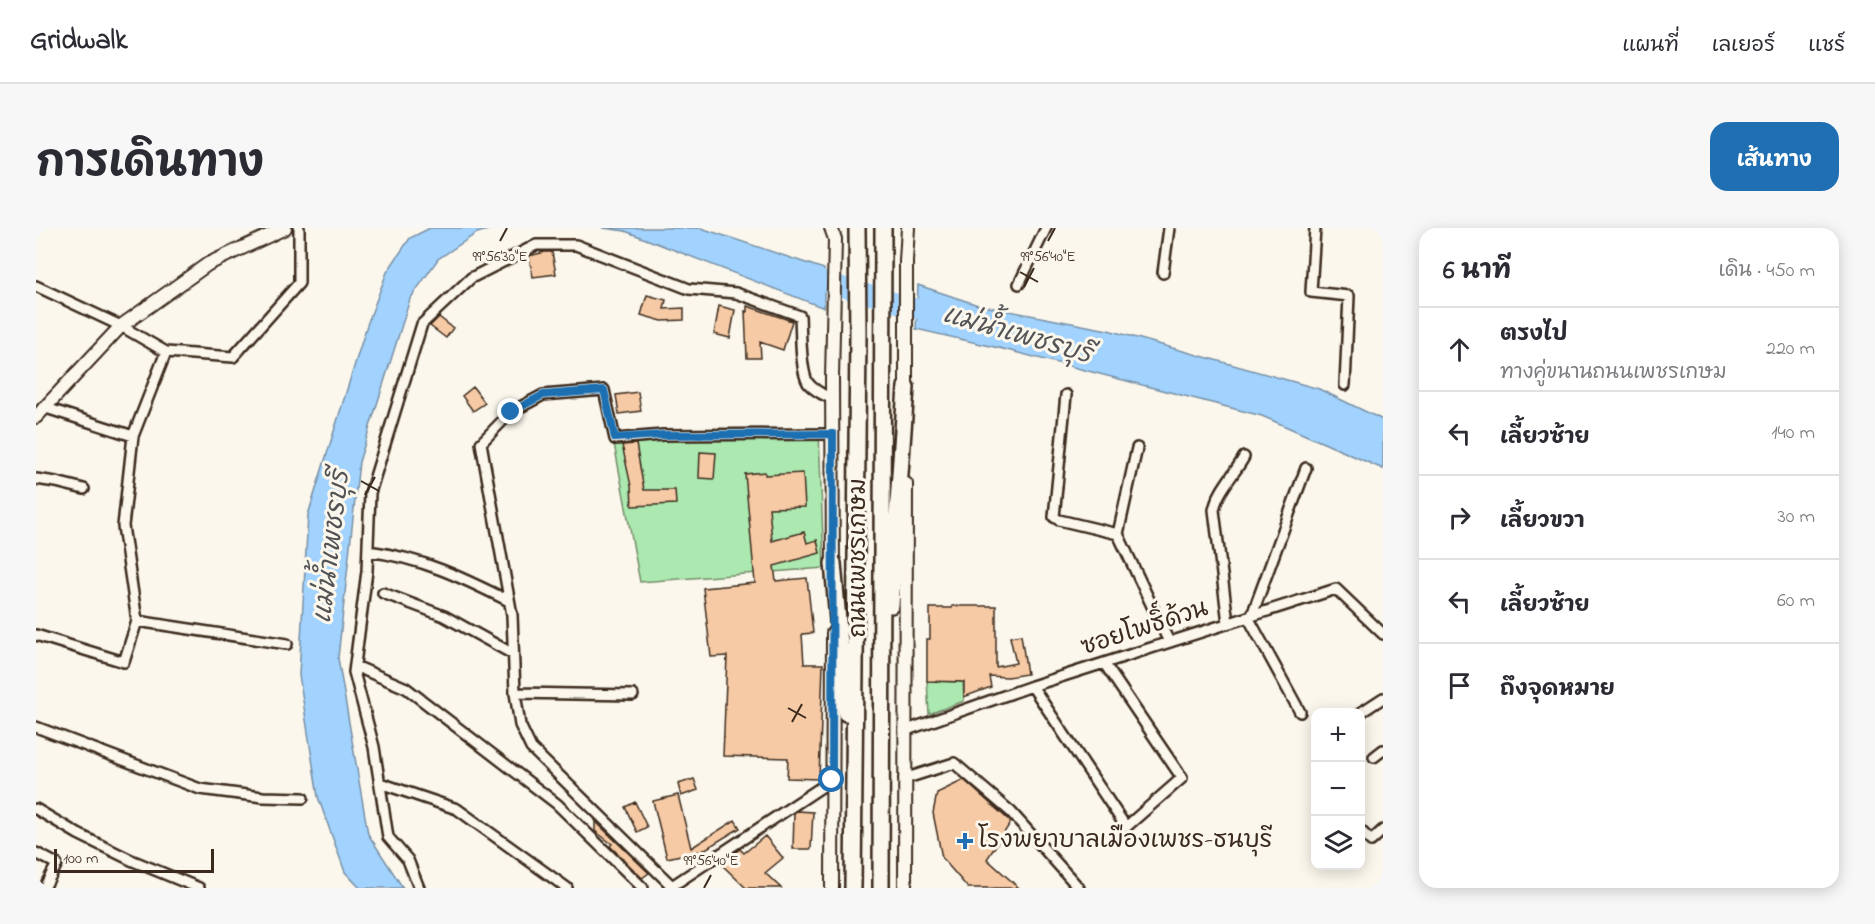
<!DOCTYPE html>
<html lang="th">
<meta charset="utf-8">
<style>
body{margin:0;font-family:"Indie Flower","Playpen Sans Thai",sans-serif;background:#f7f7f7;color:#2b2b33}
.controls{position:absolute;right:18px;bottom:18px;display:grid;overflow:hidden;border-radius:12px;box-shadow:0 3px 15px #0003}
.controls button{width:54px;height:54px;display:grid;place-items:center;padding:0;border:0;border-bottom:2px solid #e1e1e2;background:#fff;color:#2b2b33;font:30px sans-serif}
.scale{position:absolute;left:18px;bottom:15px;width:160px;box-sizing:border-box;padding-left:6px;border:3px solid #3b2a1e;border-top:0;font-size:16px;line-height:21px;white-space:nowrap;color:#3b2a1e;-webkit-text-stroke:4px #fbf7ec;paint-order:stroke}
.stop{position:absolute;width:18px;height:18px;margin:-14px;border:4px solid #1f6fb2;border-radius:50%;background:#fff}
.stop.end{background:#1f6fb2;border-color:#fff;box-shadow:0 2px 6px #0008}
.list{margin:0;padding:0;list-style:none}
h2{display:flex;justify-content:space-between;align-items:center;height:78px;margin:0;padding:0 24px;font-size:26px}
h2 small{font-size:20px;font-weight:400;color:#7c7c81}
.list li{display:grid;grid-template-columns:39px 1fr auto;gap:18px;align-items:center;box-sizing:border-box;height:84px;padding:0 24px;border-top:2px solid #e1e1e2}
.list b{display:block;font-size:22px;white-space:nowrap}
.list p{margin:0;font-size:20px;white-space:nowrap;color:#7c7c81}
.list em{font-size:20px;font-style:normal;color:#7c7c81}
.icon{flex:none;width:33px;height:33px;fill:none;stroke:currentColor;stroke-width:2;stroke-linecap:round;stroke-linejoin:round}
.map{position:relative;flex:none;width:1347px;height:660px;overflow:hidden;border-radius:18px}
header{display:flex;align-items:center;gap:36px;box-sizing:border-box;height:84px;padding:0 30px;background:#fff;border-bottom:2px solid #e1e1e2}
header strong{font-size:28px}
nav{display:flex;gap:33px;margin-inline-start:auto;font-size:21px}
.intro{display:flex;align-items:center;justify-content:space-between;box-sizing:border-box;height:144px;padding:0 36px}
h1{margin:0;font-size:42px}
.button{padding:15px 27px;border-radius:18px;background:#1f6fb2;color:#fff;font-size:21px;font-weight:700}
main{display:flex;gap:36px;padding:0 36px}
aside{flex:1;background:#fff;border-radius:18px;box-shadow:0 3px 15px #0003}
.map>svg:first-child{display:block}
</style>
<header>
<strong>Gridwalk</strong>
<nav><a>แผนที่</a><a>เลเยอร์</a><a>แชร์</a></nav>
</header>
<div class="intro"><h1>การเดินทาง</h1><a class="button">เส้นทาง</a></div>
<main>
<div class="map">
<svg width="1347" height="660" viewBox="0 0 1347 660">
<rect width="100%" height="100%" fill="#fbf7ec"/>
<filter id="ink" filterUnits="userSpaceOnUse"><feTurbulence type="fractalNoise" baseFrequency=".0167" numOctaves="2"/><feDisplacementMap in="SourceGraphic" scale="12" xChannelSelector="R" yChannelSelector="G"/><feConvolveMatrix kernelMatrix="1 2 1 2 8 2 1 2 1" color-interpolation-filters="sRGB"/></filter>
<g filter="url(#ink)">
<path fill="#abe9b0" stroke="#738a67" stroke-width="1.5" d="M783,203L788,340L604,354L576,205Z
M891,453L927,454L928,473L893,486Z"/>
<path fill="#a1d3fe" stroke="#788fa4" stroke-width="1.5" d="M394,0H459L441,5L402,31L374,71L323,234L302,430L332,606L367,660H324L309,644L282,569L263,447L272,287L331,97L351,44L374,10Z
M567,0H665L788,41V80L589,3Z
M882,57L942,77L1072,102L1283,161L1347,192V241L1226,188L967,121L880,101Z"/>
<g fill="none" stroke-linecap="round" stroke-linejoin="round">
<path stroke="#a1d3fe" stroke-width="20" d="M762,46L906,88"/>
</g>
<path fill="#f6caa5" stroke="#3b2a1e" stroke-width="1.5" d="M509,24H516L520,46L497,49L493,28Z
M611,67L630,72L628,81L648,80V92L626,93L605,87Z
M683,78L699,82L694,110L678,106Z
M711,78L756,93L747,122L724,114L725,130H711L709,83L711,84Z
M403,89L417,100L410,110L394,98Z
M437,159L449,175L437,183L426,168Z
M602,164L605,183L583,186L580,167Z
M600,216L608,262H639L640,276L596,278L595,258L586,217Z
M664,224L680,225L678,251L663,250Z
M729,244V247L767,245L769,279L733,280L736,313L768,304L771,315L781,312L784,325L738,338L740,353L771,350L777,405L766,406L768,436H787L783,551L751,550L752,530L687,528L691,428L675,429L667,360L719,355L709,246Z
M916,378H960V439L980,435L974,409L985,407L991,446L972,449L953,448L955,459L928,469V454L891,453V411H894V380H916Z
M658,551L662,562L645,568L642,556Z
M928,552L975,594L951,631L983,660H932L906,630L897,585L901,565Z
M642,567L655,620L699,592L704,600L663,625L662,623L631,630L617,573Z
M599,574L611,599L601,604L589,579Z
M761,583L777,584L775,621H757L758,585Z
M559,593L613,645L606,650L574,618L576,616L559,603Z
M729,608L747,630L729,645L745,660H710L686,637L697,626L704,621L708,625Z"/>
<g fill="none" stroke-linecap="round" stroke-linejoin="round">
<defs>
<path id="minor" d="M1279,0L1275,64L1313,68L1309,157
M1127,45L1133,0
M983,56L1010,0
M0,58L85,98L130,124L97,208L87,298L101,393
M130,124L197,129L263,55V0
M1030,167L1018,289L1023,292L1082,306
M7,179L97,208
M1101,220L1082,306L1133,414
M0,251L20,254L48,261
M332,323C386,330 425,349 473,373
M347,365L408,388L477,426
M1216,387L1270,240
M1212,389L1264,484
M1192,395L1178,282C1182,262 1198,247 1208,229
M0,407L88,434L101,393L251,416
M319,438L370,460L521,576L607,660
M996,458L1090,599L1146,550L1068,435
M479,465L597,467
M1324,485L1347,470
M0,499L164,561L227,569L267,570
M868,503L996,458L1300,361L1347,406
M1338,529L1347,522
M868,551L918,535L975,584L1043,660
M344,555L421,581L531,660
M0,581L42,606L95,632L163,660
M1324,602L1335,613L1347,602
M0,625L21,636L8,660
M636,658L495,520L484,497L479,465L476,387L445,215L475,184L507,167L568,162L579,211L627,207L797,206
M383,660L372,632L352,609L338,519L318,444L331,343L334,265L386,96L435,50L500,17H540L653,61L700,65L764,88C765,104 764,142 772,155C778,163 788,167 796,171
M633,660L796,552"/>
<path id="secondary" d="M795,0L799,11L796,151L797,343
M870,167V33L872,0
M0,189L85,98L172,36L249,0
M796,660L797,405
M869,660L870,256"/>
<path id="trunk" d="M797,335L810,485
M855,377L870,159
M817,660L822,106L821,0
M845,660L847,0"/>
</defs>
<use href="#minor" stroke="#3b2a1e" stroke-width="14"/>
<use href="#secondary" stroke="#3b2a1e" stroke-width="16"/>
<use href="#trunk" stroke="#3b2a1e" stroke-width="20"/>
<use href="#minor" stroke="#fbf7ec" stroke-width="9"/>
<use href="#secondary" stroke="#fbf7ec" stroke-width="12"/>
<use href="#trunk" stroke="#fbf7ec" stroke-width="15"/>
</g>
</g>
<g fill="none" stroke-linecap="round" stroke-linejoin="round" filter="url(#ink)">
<path stroke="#1f6fb2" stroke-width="8" d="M475,184L507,167L568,162L579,210L627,207L797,206L796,552"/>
</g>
<path fill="none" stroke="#3b2a1e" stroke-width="2" d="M464,13L471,0M1012,13L1019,0M984,44L1002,54M988,59L998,40M325,253L343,263M329,267L339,249M752,480L770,490M756,494L766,476M668,660L675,647"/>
<path fill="#1f6fb2" stroke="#fbf7ec" stroke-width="2" d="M926 604h6v6h6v6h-6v6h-6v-6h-6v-6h6z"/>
<g text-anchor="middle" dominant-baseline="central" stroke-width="6" stroke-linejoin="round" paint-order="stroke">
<g font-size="24" fill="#3b2a1e" stroke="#fbf7ec">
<text transform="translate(823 330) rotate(-90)">ถนนเพชรเกษม</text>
<text transform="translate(1109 401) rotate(-18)">ซอยโพธิ์ด้วน</text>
</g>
<g font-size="24" fill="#3b2a1e" stroke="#fbf7ec" text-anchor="start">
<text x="942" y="613">โรงพยาบาลเมืองเพชร-ธนบุรี</text>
</g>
<g font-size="26" font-style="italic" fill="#545456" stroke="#fbf7ec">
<text transform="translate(981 108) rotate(16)">แม่น้ำเพชรบุรี</text>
<text transform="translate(297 319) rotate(-83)">แม่น้ำเพชรบุรี</text>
</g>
</g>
<g font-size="15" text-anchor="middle" fill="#3b2a1e" stroke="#fbf7ec" stroke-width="6" stroke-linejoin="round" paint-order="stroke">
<text x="464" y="33">99°56'30"E</text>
<text x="1012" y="33">99°56'40"E</text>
<text x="675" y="637">99°56'40"E</text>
</g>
</svg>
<div class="controls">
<button>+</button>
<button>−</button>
<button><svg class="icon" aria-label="layers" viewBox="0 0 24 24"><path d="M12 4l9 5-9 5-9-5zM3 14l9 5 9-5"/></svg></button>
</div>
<div class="scale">100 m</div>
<div class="stop" style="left:796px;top:552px"></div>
<div class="stop end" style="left:475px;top:184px"></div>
</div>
<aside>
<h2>6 นาที<small>เดิน · 450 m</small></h2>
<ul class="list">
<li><svg class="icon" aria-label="ahead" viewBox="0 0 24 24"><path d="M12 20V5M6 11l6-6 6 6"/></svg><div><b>ตรงไป</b><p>ทางคู่ขนานถนนเพชรเกษม</p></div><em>220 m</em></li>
<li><svg class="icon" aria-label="left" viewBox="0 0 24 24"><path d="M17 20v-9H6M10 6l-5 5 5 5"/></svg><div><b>เลี้ยวซ้าย</b></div><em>140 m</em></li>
<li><svg class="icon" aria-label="right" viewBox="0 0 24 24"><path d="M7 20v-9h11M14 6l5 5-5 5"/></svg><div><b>เลี้ยวขวา</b></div><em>30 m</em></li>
<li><svg class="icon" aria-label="left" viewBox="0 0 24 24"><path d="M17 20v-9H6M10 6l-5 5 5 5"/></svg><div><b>เลี้ยวซ้าย</b></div><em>60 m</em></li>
<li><svg class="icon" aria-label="arrive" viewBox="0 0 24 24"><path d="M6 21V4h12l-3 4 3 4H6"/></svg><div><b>ถึงจุดหมาย</b></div></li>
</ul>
</aside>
</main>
